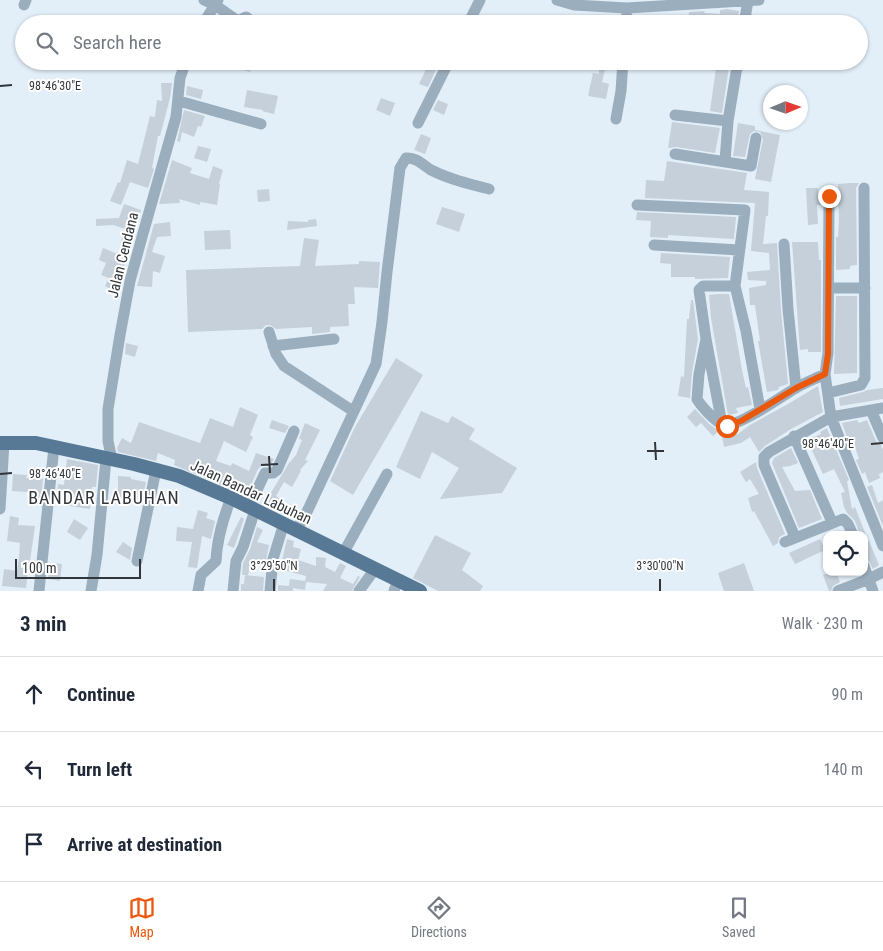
<!DOCTYPE html>
<meta charset="utf-8">
<style>
body{margin:0;font-family:"Roboto Condensed",sans-serif;background:#f2f2f3;color:#1f2937}
.controls{position:absolute;right:15px;bottom:15px;display:grid;overflow:hidden;border-radius:10px;box-shadow:0 1px 4px #0004}
.controls button{width:45px;height:45px;display:grid;place-items:center;padding:0;border:0;border-bottom:1px solid #e0e1e3;background:#fff;color:#1f2937;font:25px sans-serif}
.compass{position:absolute;left:763px;top:85px;width:45px;height:45px;border-radius:50%;background:#fff;box-shadow:0 1px 4px #0004;rotate:88deg}
.scale{position:absolute;left:15px;bottom:12px;width:126px;box-sizing:border-box;padding-left:5px;border:2px solid #32363a;border-top:0;font-size:14px;line-height:18px;white-space:nowrap;color:#32363a;-webkit-text-stroke:4px #fff;paint-order:stroke}
.stop{position:absolute;width:15px;height:15px;margin:-11px;border:4px solid #ea580c;border-radius:50%;background:#fff}
.stop.end{background:#ea580c;border-color:#fff;box-shadow:0 1px 5px #0008}
.list{margin:0;padding:0;list-style:none}
h2{display:flex;justify-content:space-between;align-items:center;height:65px;margin:0;padding:0 20px;font-size:21px}
h2 small{font-size:16px;font-weight:400;color:#747a83}
.list li{display:grid;grid-template-columns:32px 1fr auto;gap:15px;align-items:center;box-sizing:border-box;height:75px;padding:0 20px;border-top:1px solid #e0e1e3}
.list b{display:block;font-size:19px;white-space:nowrap}
.list em{font-size:16px;font-style:normal;color:#747a83}
.icon{flex:none;width:28px;height:28px;fill:none;stroke:currentColor;stroke-width:2;stroke-linecap:round;stroke-linejoin:round}
.map{position:relative;flex:none;width:883px;height:591px;overflow:hidden}
.search{position:absolute;background:#fff;box-shadow:0 1px 4px #0004;left:15px;right:15px;top:15px;height:55px;display:flex;align-items:center;gap:12px;box-sizing:border-box;padding:0 18px;border-radius:28px;color:#747a83;font-size:19px}
.sheet{height:290px;background:#fff}
nav{display:flex;justify-content:space-around;align-items:center;box-sizing:border-box;height:70px;border-top:1px solid #e0e1e3;background:#fff;font-size:14px;color:#747a83}
nav a{display:grid;justify-items:center;gap:2px}
nav .on{color:#ea580c}
.map>svg:first-child{display:block}
</style>
<div class="map">
<svg width="883" height="591" viewBox="0 0 883 591">
<rect width="100%" height="100%" fill="#e2eef8"/>
<path fill="#c5d0da" d="M727,9L739,11L737,24H688L689,12L705,11L704,13L720,14V10Z
M239,61H253L250,72L237,68Z
M430,61H440L428,87L419,84Z
M599,61H607L602,82L609,84L606,99L588,96L593,73L599,74Z
M717,61H730L722,113L710,111Z
M161,83H172L170,98L160,136H158L152,168L154,169L148,188L130,182L121,205L110,201L118,182L120,183L127,160L138,164L150,116L155,117L157,100L162,101Z
M187,86L203,90L201,99L186,95Z
M247,90L278,96L274,114L262,111L263,110L244,107Z
M381,98L395,103L390,116L376,110Z
M438,100L448,104L444,115L433,110Z
M184,110L205,116L201,127L198,126L194,137L182,132L180,142L177,141Z
M672,122L720,128L715,153L676,147L668,148Z
M738,123L755,126V130L780,135L771,182L755,179L763,139L760,132L754,131L750,134L745,157L733,156Z
M421,134L431,138L425,154L414,150Z
M198,146L211,149L207,162L194,158Z
M172,160L192,168L190,173L209,179L213,166L223,170L219,184H220L217,205L200,202V205L179,199L180,203L159,204Z
M667,161L747,173L744,190L769,192L768,216H766L763,244L777,243L781,310L788,384L779,387L778,390L767,392L758,341H760L755,305H750L749,288L766,285V281L748,280L747,272L770,270L769,253L751,251L755,203L645,198L646,180L664,181Z
M851,183H859L856,188L857,265L850,266V269L836,270V237H838L839,221L838,184Z
M806,188H818V195H822L821,205H817L818,224L808,225Z
M269,189L270,201L258,202L257,190Z
M124,204L141,210L131,245L121,241L125,229L113,225L96,226V219L119,218Z
M442,207L465,214L459,232L436,224Z
M637,212L736,217L734,239L668,235V238L650,237L651,221L636,220Z
M316,219L317,226L287,230L288,221L308,222V220Z
M170,222L171,236L157,237L152,252L165,256L160,273L153,271L152,287L137,286L154,224Z
M230,230L231,249L205,250L204,231Z
M304,238L319,240L315,266L359,264V261L380,262L378,288L354,287L355,304H348L349,326L330,327V332L312,334V327L276,329L270,325H266L262,329L188,332L186,270L300,266Z
M792,242H818L819,260H821V352H808V349L800,350Z
M103,248L127,258L117,284L120,285L117,292L105,286L109,278L101,275L106,263L99,260Z
M661,253L730,257L728,278L695,279V277H671V264L660,263Z
M718,294H729L742,370L746,388L748,387L752,405L736,408L738,413L728,415L711,318L709,295Z
M836,296H857V373L834,374Z
M691,300H693L698,339L692,373L690,398L678,396L681,376L684,377L687,319H689Z
M126,343L138,346L135,357L125,354Z
M396,358L423,375L353,495L330,481L355,427Z
M818,386L823,412L791,429L765,446L759,452L750,437L741,443L724,447L722,437L738,434L750,425L788,404Z
M883,388V399L840,406L839,398L863,392L867,390Z
M240,407L258,415L250,435L253,437L246,452L224,441L216,461L231,466L232,463L249,471L256,453L274,459L270,466H261L258,469L246,496L174,465L175,460L158,453L156,461L118,452L117,448L122,438L131,443L139,422L200,443L210,418L233,427Z
M695,409L709,424L719,431L713,436L701,423L696,427L687,417Z
M421,411L448,423L452,416L475,429L469,439L517,468L502,493L440,499L459,468L432,452L420,479L396,467Z
M272,420L289,426L285,433L269,428Z
M857,420L859,423L867,420L876,441L881,445L883,450V472L879,474L880,478L869,483L865,472L862,474L856,460L859,459L853,441L849,442L843,426L842,423Z
M305,423L320,430L305,460L308,461L300,470L301,471L292,487L284,482L276,496L279,498L273,509L268,506L269,503L266,501L289,463L296,455L302,440L299,439Z
M827,428L849,480L847,481L852,509L855,507L866,535H860L855,521L847,513L844,507L841,493L845,492L834,469L823,474L807,440L821,434L820,432Z
M791,448L798,463L790,466L782,467L795,491L810,490L822,519L799,528L772,463L774,458Z
M67,459L98,465L96,487H92L90,509L56,504L58,484L64,485Z
M756,462L757,468L785,534L779,537L778,543L773,546L754,511L752,512L748,498L759,494L750,479L746,482L740,472Z
M13,474L27,475L26,478L43,479L41,500H28V492L12,491Z
M118,476L131,477V479L146,482L142,502L118,498Z
M872,485L878,503L883,500V526L867,487Z
M198,510L208,513L206,518L215,521L211,539L202,536L197,568L188,567L192,542L176,541L177,527L193,529Z
M10,516L19,518L18,525L35,526L30,561L34,562L33,572L28,571L26,588L2,586L4,569L17,571L19,558L20,543L7,541Z
M241,517L244,519L234,548L227,545Z
M74,519L88,528L80,540L67,532Z
M257,527L263,530L257,542L269,545L265,565L251,561L248,575H242L243,563L250,549Z
M435,535L471,553L462,570L483,586L480,591H438L413,578Z
M287,539L294,541L293,547L301,549L298,560L316,566V557L326,558L325,567L335,572L340,563L346,566L340,578L353,584L358,576L360,577L352,591H323L327,584L306,582L305,590L293,588V591H278V585L289,586L290,579L305,581L306,576L280,569Z
M820,539L825,550L795,564L789,553Z
M869,541L879,565L873,569L869,561L864,557V544Z
M123,542L132,548L130,560L116,552Z
M49,563L62,564L60,581L48,579Z
M744,563L754,591H724L718,573Z
M832,572H836L840,582L833,586L831,591H829L823,575Z
M245,575L264,577L263,591H241V584H244Z"/>
<g fill="none" stroke-linecap="round" stroke-linejoin="round">
<path stroke="#9baebe" stroke-width="11" d="M204,0L215,5L238,21L246,17L250,20
M557,0L574,5L627,8L759,0
M24,5L26,0
M203,24L218,0
M468,24L480,0
M626,24L627,8
M744,24L748,1
M179,101L261,124
M675,115L728,121
M616,119L621,91L623,61
M418,123L449,61
M675,154L751,166L756,138
M725,161L728,121L738,61
M829,196L828,353L825,374L831,417L883,546
M637,205L745,210L735,286L746,331L760,409
M784,244L788,309L796,388
M654,245L739,250
M829,288H865
M269,332L276,354L284,366L353,411
M706,339L699,374L697,399C701,406 717,424 725,425C738,427 781,397 794,389C804,383 815,379 825,374
M273,346L334,339
M828,393L861,385L865,378L864,188
M871,410L883,438
M722,424L706,339L699,290L703,286H735
M794,436L832,522
M112,460L108,441V409L120,335L130,281L142,237L176,117L180,78L186,61
M249,507L265,473H273L277,470L294,431
M0,509L4,443
M296,530L305,516L376,364L382,322L387,272L400,168L406,158C416,157 423,165 431,170C449,179 469,184 489,189
M795,537L764,465V457L769,452L831,417L883,408
M785,542L843,519L848,524L853,535
M344,552L387,474
M137,561L156,470
M864,566L873,591
M39,591L54,447
M91,591L97,555L106,459
M198,591L201,575L216,561C217,538 223,519 231,498
M233,591L236,561L243,547L255,510
M270,591L273,559L284,523
M359,591L375,569
M394,591L398,580
M838,591L869,579L883,572"/>
<path stroke="#577996" stroke-width="14" d="M0,443H36L134,464L179,476L231,498L420,591"/>
</g>
<g fill="none" stroke-linecap="round" stroke-linejoin="round">
<path stroke="#ea580c" stroke-width="6" d="M727,426L741,421L796,388L825,374L828,354L829,196"/>
</g>
<path fill="none" stroke="#32363a" stroke-width="2" d="M0,86L12,85M655,442L656,460M871,444L883,443M647,451H664M269,456L270,473M261,465L278,464M0,474L12,473M274,579V591M660,579V591"/>
<g text-anchor="middle" dominant-baseline="central" stroke-width="4" stroke-linejoin="round" paint-order="stroke">
<g font-size="15" fill="#32363a" stroke="#fff">
<text transform="translate(123 255) rotate(-76)">Jalan Cendana</text>
<text transform="translate(251 492) rotate(25)">Jalan Bandar Labuhan</text>
</g>
<g font-size="18" letter-spacing="1" fill="#32363a" stroke="#fff">
<text x="104" y="497">BANDAR LABUHAN</text>
</g>
</g>
<g font-size="12" text-anchor="middle" fill="#32363a" stroke="#fff" stroke-width="4" stroke-linejoin="round" paint-order="stroke">
<text x="55" y="90">98°46'30"E</text>
<text x="828" y="448">98°46'40"E</text>
<text x="55" y="478">98°46'40"E</text>
<text x="274" y="570">3°29'50"N</text>
<text x="660" y="570">3°30'00"N</text>
</g>
</svg>
<div class="controls">
<button><svg class="icon" aria-label="locate" viewBox="0 0 24 24"><circle cx="12" cy="12" r="6"/><path d="M12 2v4M12 18v4M2 12h4M18 12h4"/></svg></button>
</div>
<svg class="compass" viewBox="-18 -18 36 36"><path d="M0-13l5 13h-10z" fill="#e53935"/><path d="M0 13l5-13h-10z" fill="#747a83"/></svg>
<div class="scale">100 m</div>
<div class="stop" style="left:727px;top:426px"></div>
<div class="stop end" style="left:829px;top:196px"></div>
<div class="search"><svg class="icon" aria-label="search" viewBox="0 0 24 24"><circle cx="10" cy="10" r="6"/><path d="M15 15l6 6"/></svg>Search here</div>
</div>
<section class="sheet">
<h2>3 min<small>Walk · 230 m</small></h2>
<ul class="list">
<li><svg class="icon" aria-label="ahead" viewBox="0 0 24 24"><path d="M12 20V5M6 11l6-6 6 6"/></svg><div><b>Continue</b></div><em>90 m</em></li>
<li><svg class="icon" aria-label="left" viewBox="0 0 24 24"><path d="M17 20v-9H6M10 6l-5 5 5 5"/></svg><div><b>Turn left</b></div><em>140 m</em></li>
<li><svg class="icon" aria-label="arrive" viewBox="0 0 24 24"><path d="M6 21V4h12l-3 4 3 4H6"/></svg><div><b>Arrive at destination</b></div></li>
</ul>
</section>
<nav>
<a class="on"><svg class="icon" aria-label="map" viewBox="0 0 24 24"><path d="M3 6l6-2 6 2 6-2v14l-6 2-6-2-6 2zM9 4v14M15 6v14"/></svg>Map</a>
<a><svg class="icon" aria-label="directions" viewBox="0 0 24 24"><path d="M12 3l9 9-9 9-9-9zM9 14v-3h6M13 9l2 2-2 2"/></svg>Directions</a>
<a><svg class="icon" aria-label="saved" viewBox="0 0 24 24"><path d="M7 4h10v16l-5-4-5 4z"/></svg>Saved</a>
</nav>
